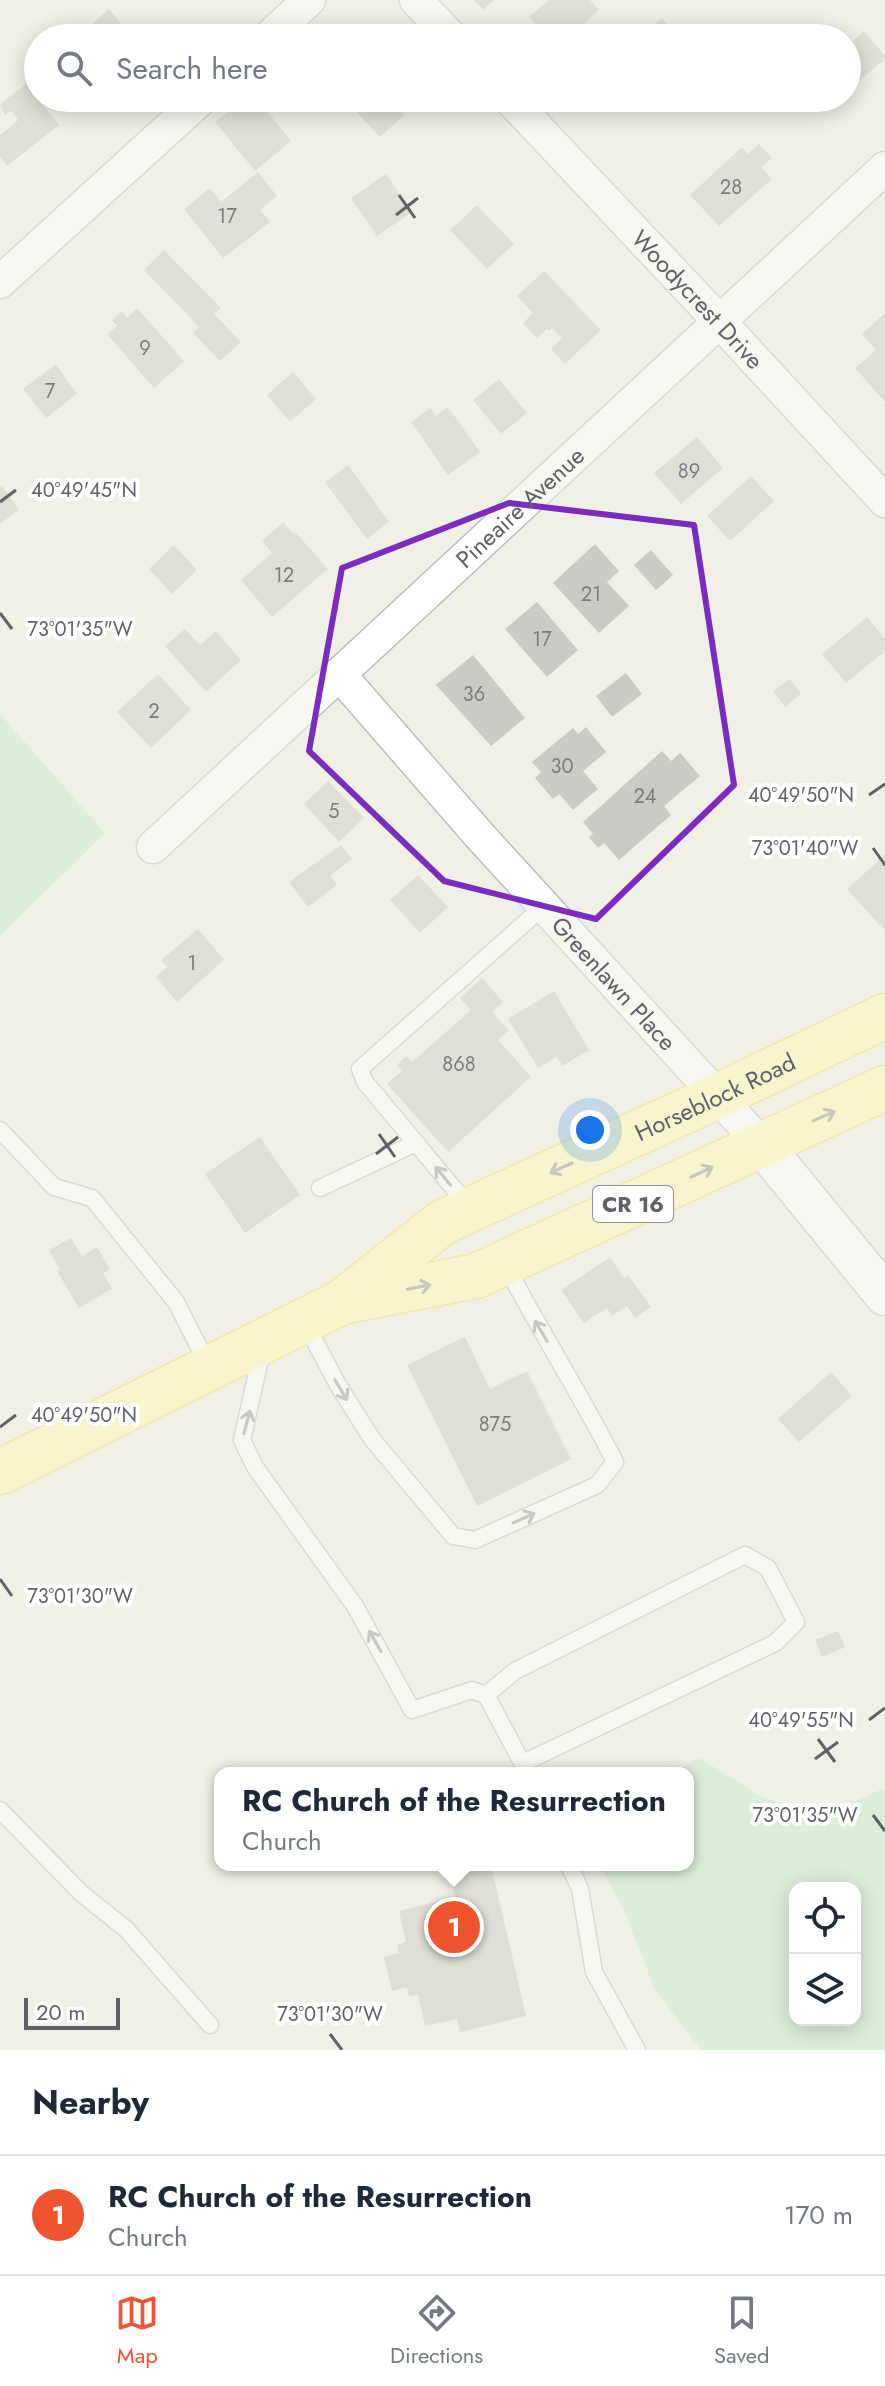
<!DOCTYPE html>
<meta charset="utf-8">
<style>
body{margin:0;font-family:Jost,sans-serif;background:#f2f2f3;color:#1f2937}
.controls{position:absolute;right:24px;bottom:24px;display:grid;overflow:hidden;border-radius:16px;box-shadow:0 4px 20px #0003}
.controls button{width:72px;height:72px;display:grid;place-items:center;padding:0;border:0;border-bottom:2px solid #e0e1e3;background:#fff;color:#1f2937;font:40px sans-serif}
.scale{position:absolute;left:24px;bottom:20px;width:96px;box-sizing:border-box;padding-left:8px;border:4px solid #5e6268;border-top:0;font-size:22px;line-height:28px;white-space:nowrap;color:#5e6268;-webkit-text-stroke:6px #fff;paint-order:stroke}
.you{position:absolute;left:590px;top:1130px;width:28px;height:28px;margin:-20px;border:6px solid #fff;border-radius:50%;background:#1a73e8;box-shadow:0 0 0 12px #1a73e833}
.badge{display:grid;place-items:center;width:52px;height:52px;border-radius:50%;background:#f0532f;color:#fff;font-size:26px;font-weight:700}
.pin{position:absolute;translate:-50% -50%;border:4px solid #fff;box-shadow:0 2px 8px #0006}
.popup{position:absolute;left:214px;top:1767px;width:480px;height:104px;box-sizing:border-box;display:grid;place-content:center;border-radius:16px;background:#fff;filter:drop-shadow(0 2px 6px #0005);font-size:26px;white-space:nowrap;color:#747a83}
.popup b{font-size:30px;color:#1f2937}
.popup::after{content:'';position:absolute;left:50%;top:100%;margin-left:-16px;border:16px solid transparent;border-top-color:#fff}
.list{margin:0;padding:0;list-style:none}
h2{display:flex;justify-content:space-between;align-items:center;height:104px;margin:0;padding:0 32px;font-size:34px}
h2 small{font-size:26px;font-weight:400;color:#747a83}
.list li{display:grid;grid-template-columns:52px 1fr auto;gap:24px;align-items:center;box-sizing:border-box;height:120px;padding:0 32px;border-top:2px solid #e0e1e3}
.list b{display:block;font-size:30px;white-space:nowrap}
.list p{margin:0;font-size:26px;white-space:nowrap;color:#747a83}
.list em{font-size:26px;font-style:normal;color:#747a83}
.icon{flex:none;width:44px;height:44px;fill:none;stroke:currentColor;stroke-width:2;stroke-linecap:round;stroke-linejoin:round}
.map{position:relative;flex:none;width:885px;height:2050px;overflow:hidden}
.search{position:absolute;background:#fff;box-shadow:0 4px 20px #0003;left:24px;right:24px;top:24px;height:88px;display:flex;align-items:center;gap:20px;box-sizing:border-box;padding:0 28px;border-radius:44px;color:#747a83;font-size:30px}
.sheet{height:224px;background:#fff}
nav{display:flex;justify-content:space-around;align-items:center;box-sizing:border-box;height:112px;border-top:2px solid #e0e1e3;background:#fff;font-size:22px;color:#747a83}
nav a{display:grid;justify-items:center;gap:4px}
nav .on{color:#f0532f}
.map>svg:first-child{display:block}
</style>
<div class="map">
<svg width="885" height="2050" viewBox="0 0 885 2050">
<rect width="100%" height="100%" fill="#f1f0e7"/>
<path fill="#c3e9c8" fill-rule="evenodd" d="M0,714L105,833L0,936Z
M699,1758L761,1796L818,1817L885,1788V2050H701L655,1990L623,1908L600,1865H688V1773H673ZM795,1888H855V2020H795Z"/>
<path fill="#cccac4" d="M474,0H494L483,10Z
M549,0H590L599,10L569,38L544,36L536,38L533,35L540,29L529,17Z
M109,9L133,38H76Z
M662,18L676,33L670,38H639Z
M864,31L885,55V59L860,80L847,65V42L849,45Z
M26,84L59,125L7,166L0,157V135L18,120L11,111L5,115L0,104Z
M245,98H256L291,141L255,171L215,122Z
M343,98H388L404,115L380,137Z
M759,144L772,158L761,167L772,179L719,226L690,195L742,147L748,154Z
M258,172L277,196L260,210L270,222L223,258L184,209L210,188L221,202Z
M386,174L412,212L377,236L351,198Z
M477,205L514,244L487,269L450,230Z
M164,250L221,308L214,314L241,342L220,361L193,333L199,327L144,270Z
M544,271L601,330L565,364L551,349L562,338L552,328L549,331L547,329L537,338L523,323L533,313L517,296Z
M137,308L184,361L154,388L107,334L117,326L112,320L122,311L127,318Z
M885,313V402L855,368L876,350L862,334Z
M56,364L77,394L46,418L23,389Z
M293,372L316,399L290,422L267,395Z
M499,379L527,413L501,434L473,400Z
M448,407L480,452L448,475L411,422L430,408L436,416Z
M697,437L723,468L681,504L654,473Z
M348,465L389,522L367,539L325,482Z
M751,476L774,501L730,541L707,516Z
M2,486L19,510L0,524V488Z
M283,522L294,535L296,533L328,569L272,617L241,580L272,553L262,541Z
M595,544L619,571L607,582L629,606L599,633L553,583Z
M174,545L197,570L172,594L149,569Z
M651,550L673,575L656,590L634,565Z
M537,602L578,650L547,677L505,629Z
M867,617L885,639V651L846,683L822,654Z
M185,629L200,645L216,631L241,660L206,692L165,646Z
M473,655L525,718L491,746L436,685Z
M626,673L642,694L612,717L596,696Z
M158,674L191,710L151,748L117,712Z
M790,679L801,694L785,707L773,691Z
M586,727L606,752L583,771L598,789L573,810L559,794L553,799L535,778L541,772L532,762L573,728L578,734Z
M662,751L671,761L680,753L700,776L664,806L671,815L619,860L604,843L598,848L589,837L593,834L583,822Z
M328,781L364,818L339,842L304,804Z
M341,845L352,859L330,876L337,885L308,907L289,882Z
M885,855V931L847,889Z
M418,875L448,907L420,933L390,900Z
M198,929L224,960L177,1002L156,977L167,967L161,960Z
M482,978L503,1002L492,1012L509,1030L498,1040L531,1077L448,1152L387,1084L402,1071L397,1065L406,1056L412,1062L471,1010L460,998Z
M554,991L589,1050L562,1066L557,1057L538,1068L508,1019Z
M260,1137L300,1195L245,1233L205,1174Z
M71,1238L82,1256L97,1247L110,1269L103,1273L112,1289L79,1308L57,1271L60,1270L49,1250Z
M610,1257L624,1278L628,1275L651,1307L635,1318L627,1306L612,1316L607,1308L584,1323L561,1290Z
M465,1337L490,1389L527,1371L571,1459L477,1506L407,1365Z
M831,1372L852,1396L799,1442L778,1419Z
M838,1631L845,1647L822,1657L815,1640Z
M447,1865H491L526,2016L460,2032L457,2019L425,2026L418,1994L409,1996L407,1987L392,1991L384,1957L399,1953L397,1945L406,1942L399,1911L455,1897Z"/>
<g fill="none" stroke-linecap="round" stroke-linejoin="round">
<defs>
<path id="service" d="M0,1130L54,1187L92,1198L176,1302L209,1367
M416,1143L470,1208
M320,1188L416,1143L365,1082L360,1069L544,906
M305,1323L338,1385L372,1439L453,1536L475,1540L597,1485L615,1462C581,1395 540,1331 505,1264
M263,1346L242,1440L255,1467L355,1606L412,1710L472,1690L486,1695L527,1772
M486,1695L515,1671L745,1555L768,1568L796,1622L775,1643L523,1763
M0,1810L81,1893L126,1929L210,2025
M569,1865L580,1889L594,1972L637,2050"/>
<g id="minor">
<path d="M416,0L452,38"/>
<path d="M268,38L309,0"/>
<path id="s1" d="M509,98L718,320L885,501"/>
<path d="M0,282L202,98"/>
<path id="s2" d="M339,674L480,836L762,1145"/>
<path id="s3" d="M153,847L885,168"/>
</g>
<path id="tertiary" d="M762,1145L885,1295"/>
<g id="primary">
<path d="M347,1301L476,1276L885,1088"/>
<path id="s4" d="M0,1472L342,1302L443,1222L718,1096L885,1016"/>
</g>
</defs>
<use href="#service" stroke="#bbbec3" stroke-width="19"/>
<use href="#minor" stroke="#bbbec3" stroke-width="35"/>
<use href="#tertiary" stroke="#bbbec3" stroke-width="43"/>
<use href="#primary" stroke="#f7dc5b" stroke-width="47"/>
<use href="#service" stroke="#fff" stroke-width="16"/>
<use href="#minor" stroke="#fff" stroke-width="32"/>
<use href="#tertiary" stroke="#fff" stroke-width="40"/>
<use href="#primary" stroke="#fffbae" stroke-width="44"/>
</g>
<defs><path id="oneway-shaft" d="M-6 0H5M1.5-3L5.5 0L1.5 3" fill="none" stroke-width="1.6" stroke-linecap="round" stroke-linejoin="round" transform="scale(2)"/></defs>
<g stroke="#969880">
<use href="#oneway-shaft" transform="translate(824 1116) rotate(-24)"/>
<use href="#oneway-shaft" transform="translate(561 1168) rotate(155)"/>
<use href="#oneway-shaft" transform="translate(702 1172) rotate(-25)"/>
<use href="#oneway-shaft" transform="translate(419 1287) rotate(-11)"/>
</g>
<g stroke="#96999d">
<use href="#oneway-shaft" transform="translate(443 1176) rotate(-129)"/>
<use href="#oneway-shaft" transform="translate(541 1331) rotate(-121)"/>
<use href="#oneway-shaft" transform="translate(341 1390) rotate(59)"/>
<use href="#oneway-shaft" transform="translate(247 1422) rotate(-75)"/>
<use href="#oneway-shaft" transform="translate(524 1518) rotate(-24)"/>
<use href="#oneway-shaft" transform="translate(375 1641) rotate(-120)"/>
</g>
<path d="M0 0H885V2050H0ZM509,503L694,525L734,785L596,919L444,881L309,751L342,568Z" fill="#f1f0e7" fill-opacity=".55" fill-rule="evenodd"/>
<path fill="none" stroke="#7b2cbf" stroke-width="6" stroke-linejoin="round" d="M509,503L694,525L734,785L596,919L444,881L309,751L342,568Z"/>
<path fill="none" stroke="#5e6268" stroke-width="3" d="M399,195L415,218M396,215L418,198M0,502L16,490M0,613L12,629M869,795L885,784M873,848L885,865M379,1134L395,1157M376,1154L398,1137M0,1427L16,1415M0,1579L12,1596M869,1720L885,1708M818,1739L835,1762M815,1759L838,1742M873,1815L885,1831M330,2034L342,2050"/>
<g text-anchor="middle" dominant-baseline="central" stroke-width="8" stroke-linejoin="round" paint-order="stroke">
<g font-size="20" fill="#7a7c7f">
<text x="731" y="187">28</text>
<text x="227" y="216">17</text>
<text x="145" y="348">9</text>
<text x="50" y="391">7</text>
<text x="689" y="471">89</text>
<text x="284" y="575">12</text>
<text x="591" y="594">21</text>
<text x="542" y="639">17</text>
<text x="474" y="694">36</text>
<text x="154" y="711">2</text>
<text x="562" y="766">30</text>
<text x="645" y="796">24</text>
<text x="334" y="811">5</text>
<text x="192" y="963">1</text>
<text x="459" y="1064">868</text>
<text x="495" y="1424">875</text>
</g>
<rect fill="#fff" stroke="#8e9195" stroke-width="2" x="593" y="1186" width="80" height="36" rx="6"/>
<g font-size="22" font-weight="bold" fill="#5e6268">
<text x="633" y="1204">CR 16</text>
</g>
<g font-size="24" fill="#5e6268" stroke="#fff">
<text stroke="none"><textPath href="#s1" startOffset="276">Woodycrest Drive</textPath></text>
<text stroke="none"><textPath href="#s3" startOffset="500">Pineaire Avenue</textPath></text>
<text stroke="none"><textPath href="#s2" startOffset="414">Greenlawn Place</textPath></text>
<text stroke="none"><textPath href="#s4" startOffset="810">Horseblock Road</textPath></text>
</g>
</g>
<g font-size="20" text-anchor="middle" fill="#5e6268" stroke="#fff" stroke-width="8" stroke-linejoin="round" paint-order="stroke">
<text x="84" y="497">40°49'45"N</text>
<text x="80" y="636">73°01'35"W</text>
<text x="801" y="802">40°49'50"N</text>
<text x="805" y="855">73°01'40"W</text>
<text x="84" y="1422">40°49'50"N</text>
<text x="80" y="1603">73°01'30"W</text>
<text x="801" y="1727">40°49'55"N</text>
<text x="805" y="1822">73°01'35"W</text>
<text x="330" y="2021">73°01'30"W</text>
</g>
</svg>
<div class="controls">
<button><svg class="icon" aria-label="locate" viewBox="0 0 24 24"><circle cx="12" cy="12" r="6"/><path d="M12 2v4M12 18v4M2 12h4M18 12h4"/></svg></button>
<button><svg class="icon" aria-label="layers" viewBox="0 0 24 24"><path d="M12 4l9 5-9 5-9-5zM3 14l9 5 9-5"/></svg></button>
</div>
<div class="scale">20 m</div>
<div class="you"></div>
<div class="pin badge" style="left:454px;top:1927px">1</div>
<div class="popup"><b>RC Church of the Resurrection</b>Church</div>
<div class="search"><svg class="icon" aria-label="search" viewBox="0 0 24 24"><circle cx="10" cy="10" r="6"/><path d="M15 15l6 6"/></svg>Search here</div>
</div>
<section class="sheet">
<h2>Nearby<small></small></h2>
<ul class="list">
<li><span class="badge">1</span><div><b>RC Church of the Resurrection</b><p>Church</p></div><em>170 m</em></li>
</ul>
</section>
<nav>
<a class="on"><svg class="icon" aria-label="map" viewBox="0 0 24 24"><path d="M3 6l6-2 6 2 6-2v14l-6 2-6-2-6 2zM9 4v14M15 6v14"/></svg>Map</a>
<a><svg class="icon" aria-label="directions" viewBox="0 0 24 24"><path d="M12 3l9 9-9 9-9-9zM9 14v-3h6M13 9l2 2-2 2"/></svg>Directions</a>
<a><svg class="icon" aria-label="saved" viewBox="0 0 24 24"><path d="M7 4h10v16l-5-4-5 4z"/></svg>Saved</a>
</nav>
